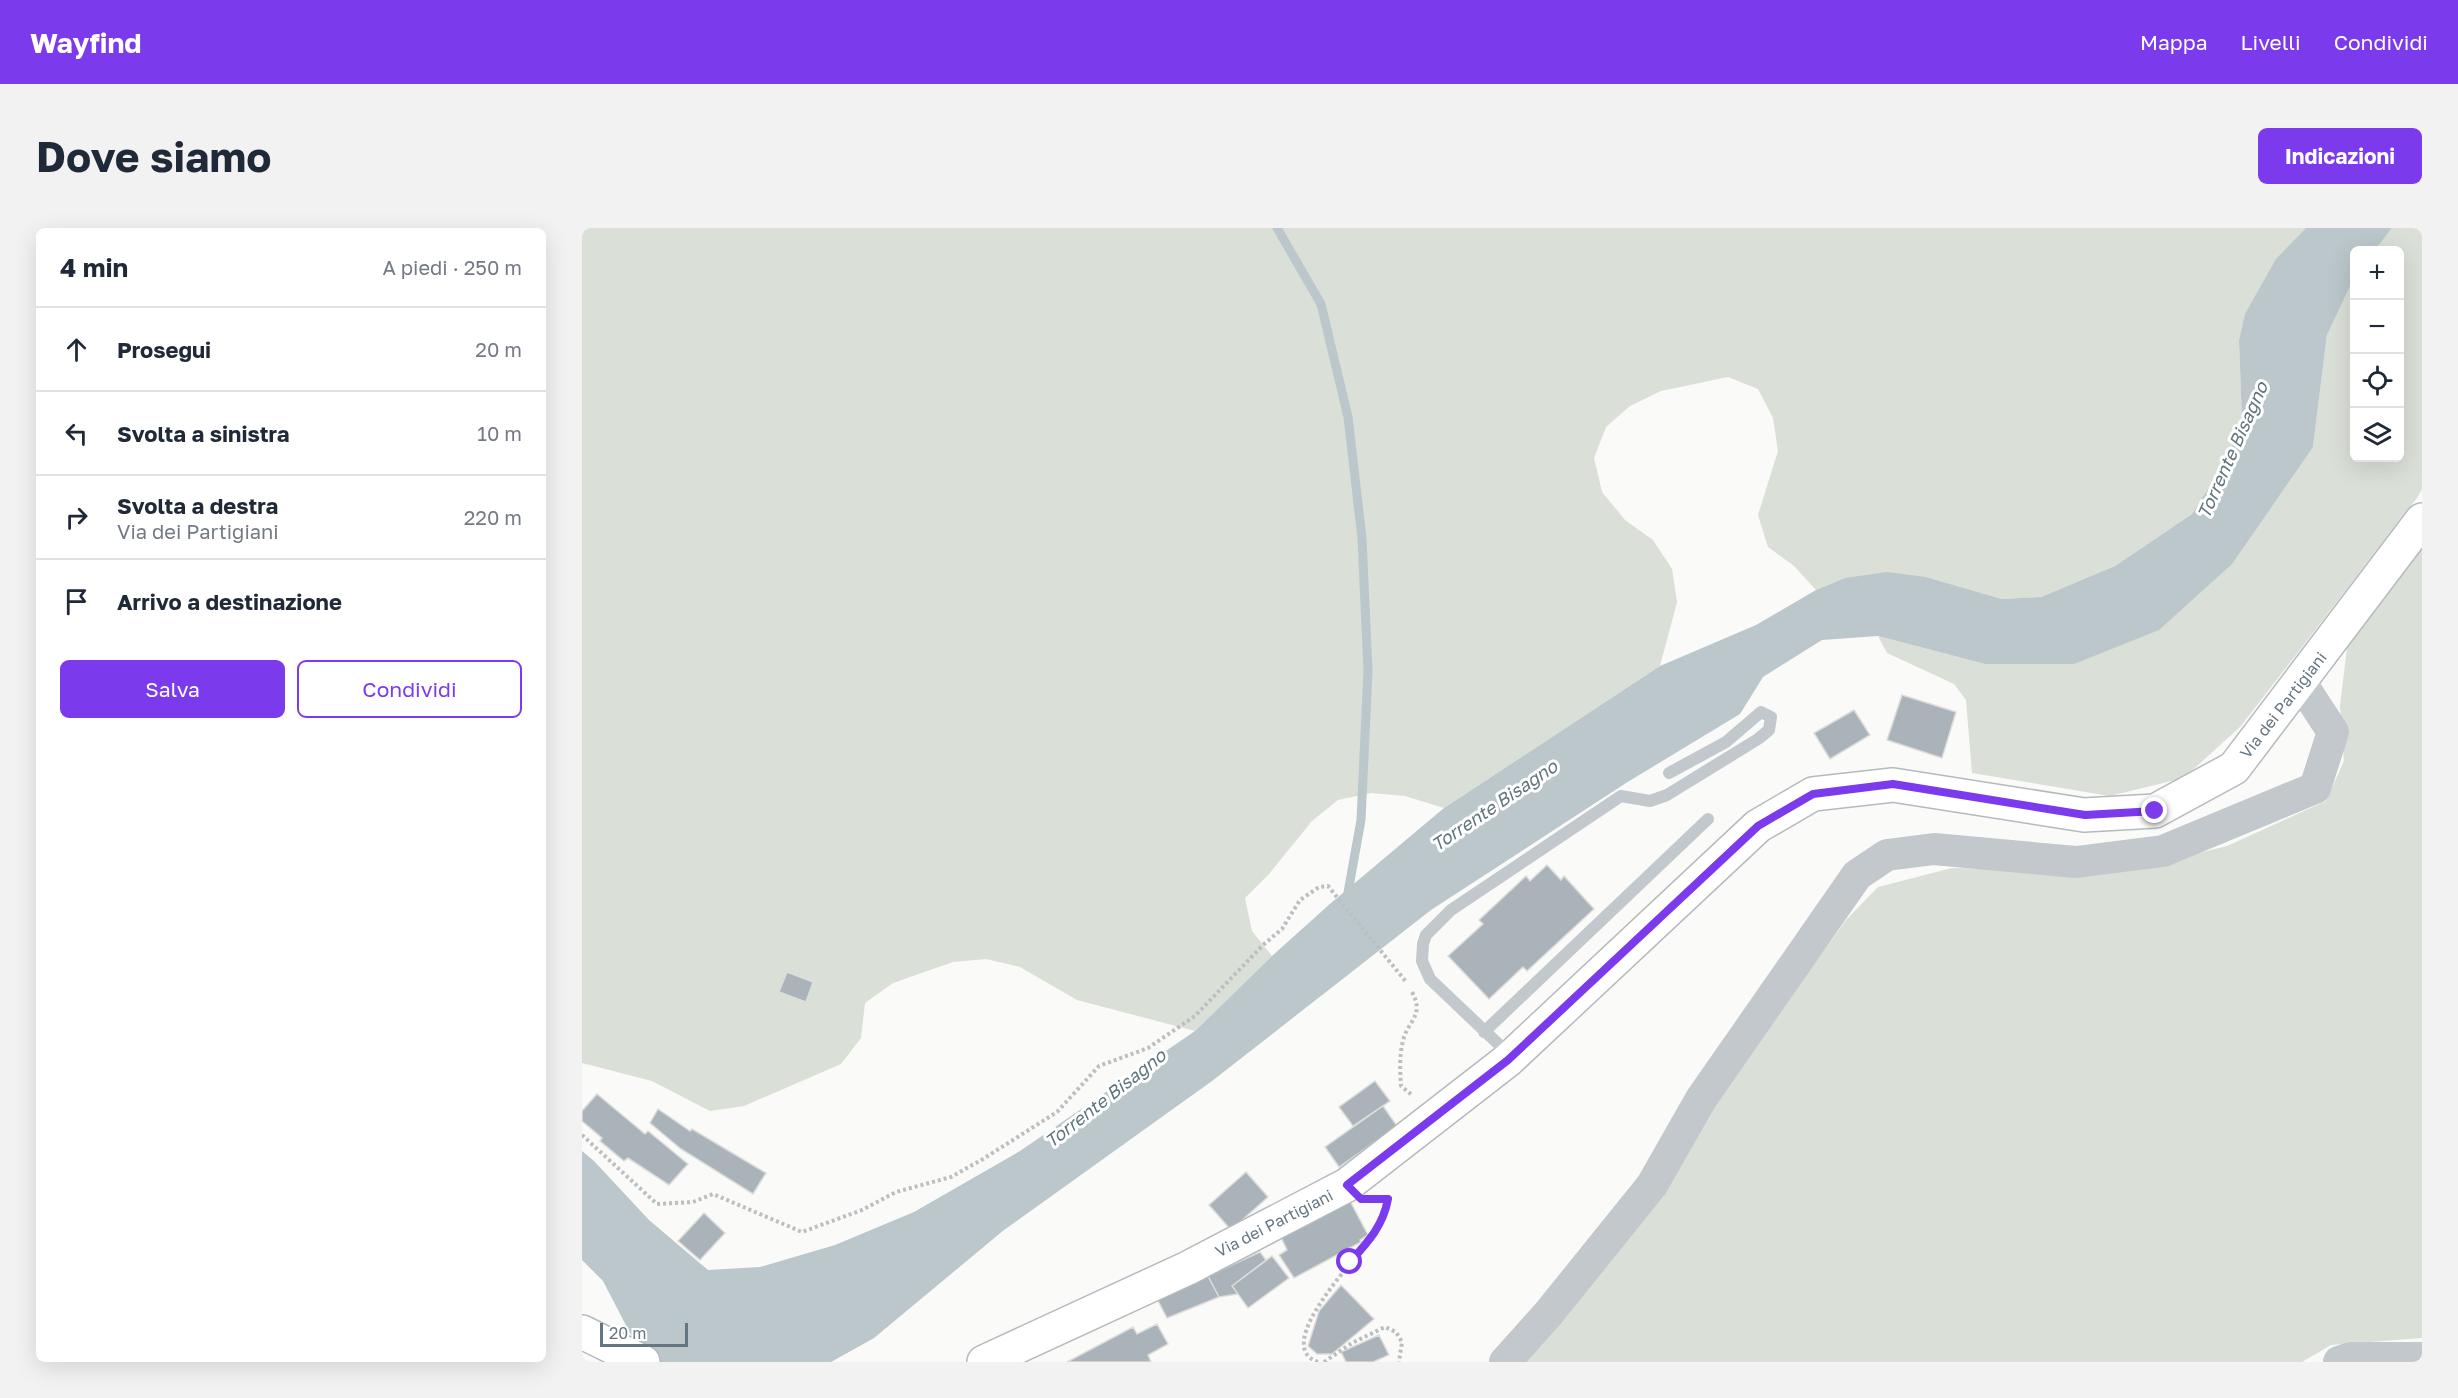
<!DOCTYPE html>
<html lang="it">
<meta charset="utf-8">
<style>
body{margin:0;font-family:"Golos Text",sans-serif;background:#f2f2f3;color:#1f2937}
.controls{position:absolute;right:18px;top:18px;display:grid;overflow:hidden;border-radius:9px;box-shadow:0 6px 24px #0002}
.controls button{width:54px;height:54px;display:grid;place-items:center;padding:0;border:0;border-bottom:2px solid #e0e1e3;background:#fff;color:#1f2937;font:30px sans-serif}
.scale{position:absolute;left:18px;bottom:15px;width:88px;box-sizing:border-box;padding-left:6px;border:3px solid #657683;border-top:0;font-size:16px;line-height:21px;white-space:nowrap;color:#657683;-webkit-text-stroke:4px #fff;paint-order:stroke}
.stop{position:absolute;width:18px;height:18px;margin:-14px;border:4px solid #7c3aed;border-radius:50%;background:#fff}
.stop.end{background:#7c3aed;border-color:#fff;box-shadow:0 2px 6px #0008}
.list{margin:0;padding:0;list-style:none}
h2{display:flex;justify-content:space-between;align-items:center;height:78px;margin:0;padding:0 24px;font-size:26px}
h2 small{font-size:20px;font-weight:400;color:#747a83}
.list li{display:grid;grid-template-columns:39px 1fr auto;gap:18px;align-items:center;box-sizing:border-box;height:84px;padding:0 24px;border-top:2px solid #e0e1e3}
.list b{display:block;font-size:22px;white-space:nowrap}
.list p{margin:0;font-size:20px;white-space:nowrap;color:#747a83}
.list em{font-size:20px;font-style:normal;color:#747a83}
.actions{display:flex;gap:12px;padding:18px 24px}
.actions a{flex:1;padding:14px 0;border:2px solid #7c3aed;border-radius:9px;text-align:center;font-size:21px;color:#7c3aed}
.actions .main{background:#7c3aed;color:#fff}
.icon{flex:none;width:33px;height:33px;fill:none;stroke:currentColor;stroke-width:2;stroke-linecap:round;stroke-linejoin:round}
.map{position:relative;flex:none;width:1840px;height:1134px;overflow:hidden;border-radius:9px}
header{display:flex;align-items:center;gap:36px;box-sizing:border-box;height:84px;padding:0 30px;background:#7c3aed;color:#fff}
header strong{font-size:28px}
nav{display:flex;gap:33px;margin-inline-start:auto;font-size:21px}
.intro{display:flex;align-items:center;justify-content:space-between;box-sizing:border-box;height:144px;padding:0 36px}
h1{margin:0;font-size:42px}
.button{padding:15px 27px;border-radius:9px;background:#7c3aed;color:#fff;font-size:21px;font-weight:700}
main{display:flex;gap:36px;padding:0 36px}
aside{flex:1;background:#fff;border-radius:9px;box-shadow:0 6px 24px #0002}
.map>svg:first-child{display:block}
</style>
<header>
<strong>Wayfind</strong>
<nav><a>Mappa</a><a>Livelli</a><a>Condividi</a></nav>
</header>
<div class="intro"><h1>Dove siamo</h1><a class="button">Indicazioni</a></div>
<main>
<aside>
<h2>4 min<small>A piedi · 250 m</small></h2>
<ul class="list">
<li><svg class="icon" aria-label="ahead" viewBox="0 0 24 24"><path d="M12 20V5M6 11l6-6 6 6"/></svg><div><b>Prosegui</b></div><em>20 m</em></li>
<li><svg class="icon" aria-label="left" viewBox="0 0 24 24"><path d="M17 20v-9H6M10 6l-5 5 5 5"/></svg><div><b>Svolta a sinistra</b></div><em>10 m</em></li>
<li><svg class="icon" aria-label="right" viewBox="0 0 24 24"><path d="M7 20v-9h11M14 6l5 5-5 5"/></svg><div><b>Svolta a destra</b><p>Via dei Partigiani</p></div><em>220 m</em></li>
<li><svg class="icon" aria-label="arrive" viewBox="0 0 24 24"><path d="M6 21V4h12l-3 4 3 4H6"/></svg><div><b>Arrivo a destinazione</b></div></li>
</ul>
<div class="actions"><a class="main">Salva</a><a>Condividi</a></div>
</aside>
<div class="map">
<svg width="1840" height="1134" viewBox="0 0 1840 1134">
<rect width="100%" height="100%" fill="#fafaf8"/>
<path fill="#dadfd7" d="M0,0H1724L1657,113L1660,194L1645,231L1610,286L1533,338L1459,369L1420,371L1344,349L1263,350L1234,362L1212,338L1186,319L1176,287L1196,223L1191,190L1176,161L1146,149L1079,163L1048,178L1024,199L1012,230L1020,264L1043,292L1071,312L1090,341L1095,374L1078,438L862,580L823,568L789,565L756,572L730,593L687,646L663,670L670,703L690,728L613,803L495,772L438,739L404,731L371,734L311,755L283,775L279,810L259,836L162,878L128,883L70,853L0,835Z
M1810,0H1840V261L1835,270L1659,498L1602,550L1528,568L1390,545L1384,472L1372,456L1305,425L1296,408L1403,436H1492L1731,219L1745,107L1772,50V230H1818V22H1793Z
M1840,313V1110L1749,1117L1720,1134H941L1265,691L1296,659L1370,640L1543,643L1645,618L1744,573L1762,533L1758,478L1765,420Z"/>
<path fill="#bbc7cb" d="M1724,0H1810L1793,22H1772V50L1745,107L1731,219L1650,336L1577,402L1492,436H1403L1296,408L1240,412L1181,449L1158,486L1044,555L849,682L630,853L422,1002L292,1110L249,1134H63L21,1053L0,1032V923L12,933L67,992L126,1042L178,1039L253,1017L332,984L438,923L613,803L690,728L749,675L862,580L1078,438L1174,397L1234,362L1263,350L1305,344L1344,349L1420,371L1459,369L1533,338L1610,286L1645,231L1660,194L1657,113L1663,86L1694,31Z"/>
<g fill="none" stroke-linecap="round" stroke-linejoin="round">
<path stroke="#bbc7cb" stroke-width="9" d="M695,0L739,76L766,189L780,310L786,443L779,592L765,670"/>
</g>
<path fill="#aab3b9" stroke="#dcdcda" stroke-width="1.5" d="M1320,467L1374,484L1360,530L1305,512Z
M1272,482L1288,507L1248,531L1232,505Z
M965,637L979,652L982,648L1012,681L945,743L941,739L907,771L866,728L901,696L897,692L944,648L948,653Z
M205,744L231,754L224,774L197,764Z
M793,853L808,873L771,898L757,879Z
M15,866L63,906L66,903L106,936L87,957L46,930L42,933L18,913L20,910L0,893V883Z
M801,878L815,898L757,939L743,919Z
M76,881L108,903L110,901L184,945L171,966L99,921L68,895Z
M664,944L686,969L649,1002L627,977Z
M768,973L786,1007L778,1012L779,1014L712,1050L697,1027L705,1022L699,1009Z
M122,985L143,1005L118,1032L96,1013Z
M678,1024L684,1032L650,1058L656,1066L637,1069L626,1048Z
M690,1028L707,1050L666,1080L650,1058Z
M626,1048L637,1069L585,1090L574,1069Z
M759,1057L792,1091L750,1126H735L726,1118L737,1083Z
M575,1096L586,1116L566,1127L569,1134H485L551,1099L555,1106Z
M797,1107L807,1127L791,1134H764L759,1124Z"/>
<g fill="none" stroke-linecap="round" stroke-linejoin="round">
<defs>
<path id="primary" d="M0,1104L61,1134
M402,1134L606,1040L765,957L926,832L1176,598L1231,566L1311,557L1502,587L1573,583L1652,540L1840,292"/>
</defs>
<use href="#primary" stroke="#b5babe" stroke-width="36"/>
<path stroke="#bbbfc2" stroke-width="4" stroke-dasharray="3 3" stroke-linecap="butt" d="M830,764C842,786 828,792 822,809C817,826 818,842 819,858L830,867
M0,907L75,976L111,974L131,966L220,1004L280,982L314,964L369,949L401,931L475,884L517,838L566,820L613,788L681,717L700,701L718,672L737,659L746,658L825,755
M736,1134C688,1118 776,1029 790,1009C798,997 803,986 805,971H799
M742,1134L770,1115L803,1099L814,1104L820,1114L817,1134"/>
<path stroke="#c3c8cc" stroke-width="12" d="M902,804L1126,591
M929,828L848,751L840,733L841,716L844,707L869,682L1039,568L1068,573L1085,567L1176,511L1187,502L1189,489L1179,484L1144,514L1087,545"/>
<path stroke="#c3c8cc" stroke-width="32" d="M923,1134L966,1086L1070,957L1119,871L1275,647L1305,627L1352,621L1494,634L1581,623L1733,560L1751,504L1719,455
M1757,1134L1769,1130H1840"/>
<use href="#primary" stroke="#fff" stroke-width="33"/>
</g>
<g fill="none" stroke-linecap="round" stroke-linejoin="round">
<path stroke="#7c3aed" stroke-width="8" d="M768,1034C786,1014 801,998 806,971H779L765,957L926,832L1176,598L1231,566L1311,556L1503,587L1573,583"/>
</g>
<g text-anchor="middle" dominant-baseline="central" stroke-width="6" stroke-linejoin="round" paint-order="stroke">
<g font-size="16" fill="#657683" stroke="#fff">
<text transform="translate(1701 477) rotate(-52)">Via dei Partigiani</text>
<text transform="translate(692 995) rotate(-27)">Via dei Partigiani</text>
</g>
<g font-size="18" font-style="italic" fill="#60757c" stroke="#fff">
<text transform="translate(1650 222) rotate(-66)">Torrente Bisagno</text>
<text transform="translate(912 577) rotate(-34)">Torrente Bisagno</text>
<text transform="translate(523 870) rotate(-38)">Torrente Bisagno</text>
</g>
</g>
</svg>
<div class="controls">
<button>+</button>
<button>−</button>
<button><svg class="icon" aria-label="locate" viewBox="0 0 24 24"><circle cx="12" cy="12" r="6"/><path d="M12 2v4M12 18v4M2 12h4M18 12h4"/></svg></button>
<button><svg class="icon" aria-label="layers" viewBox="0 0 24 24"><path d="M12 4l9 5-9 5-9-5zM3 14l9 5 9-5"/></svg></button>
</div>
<div class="scale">20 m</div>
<div class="stop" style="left:768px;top:1034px"></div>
<div class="stop end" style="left:1573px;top:583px"></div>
</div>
</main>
